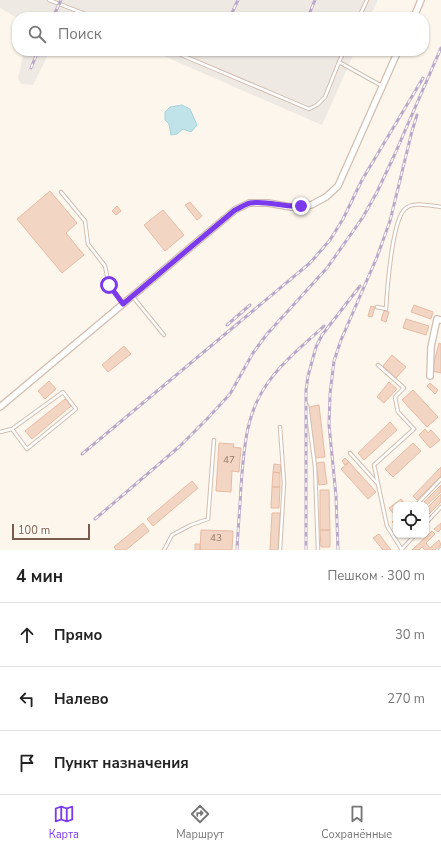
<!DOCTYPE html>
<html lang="ru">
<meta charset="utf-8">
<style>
body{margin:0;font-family:"Nunito Sans",sans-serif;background:#f6f6f6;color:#222}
.controls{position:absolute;right:12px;bottom:12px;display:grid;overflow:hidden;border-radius:8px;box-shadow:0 1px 3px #0004}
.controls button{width:36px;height:36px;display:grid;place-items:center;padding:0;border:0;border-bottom:1px solid #e0e0e0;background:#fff;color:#222;font:20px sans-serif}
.scale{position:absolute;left:12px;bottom:10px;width:78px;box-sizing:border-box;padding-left:4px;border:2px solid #7a5c4d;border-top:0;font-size:11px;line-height:14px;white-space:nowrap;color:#7a5c4d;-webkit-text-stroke:3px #fffaf3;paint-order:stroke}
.stop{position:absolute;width:12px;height:12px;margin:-9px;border:3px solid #7c3aed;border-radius:50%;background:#fff}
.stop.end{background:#7c3aed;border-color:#fff;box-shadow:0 1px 4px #0008}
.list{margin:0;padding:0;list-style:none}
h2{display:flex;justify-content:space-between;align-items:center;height:52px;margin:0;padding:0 16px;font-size:17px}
h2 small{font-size:13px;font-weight:400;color:#767676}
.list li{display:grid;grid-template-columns:26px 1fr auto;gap:12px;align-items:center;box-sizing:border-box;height:64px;padding:0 16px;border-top:1px solid #e0e0e0}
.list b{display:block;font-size:15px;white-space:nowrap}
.list em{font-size:13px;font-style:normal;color:#767676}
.icon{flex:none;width:22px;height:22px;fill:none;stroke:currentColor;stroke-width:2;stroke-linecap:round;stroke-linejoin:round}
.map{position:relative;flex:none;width:441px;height:550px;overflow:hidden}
.search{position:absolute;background:#fff;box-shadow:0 1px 3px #0004;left:12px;right:12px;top:12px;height:44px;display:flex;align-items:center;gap:10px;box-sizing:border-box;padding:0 14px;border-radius:16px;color:#767676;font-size:15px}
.sheet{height:244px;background:#fff}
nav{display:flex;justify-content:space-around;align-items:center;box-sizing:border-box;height:56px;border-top:1px solid #e0e0e0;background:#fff;font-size:11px;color:#767676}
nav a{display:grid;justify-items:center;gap:2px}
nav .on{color:#7c3aed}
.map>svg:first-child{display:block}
</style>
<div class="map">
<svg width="441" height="550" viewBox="0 0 441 550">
<rect width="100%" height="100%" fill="#fdf6ec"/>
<path fill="#efe9e4" d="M0,0H378L370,17H75L69,14L67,17L17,18L0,8Z
M24,51H50L33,85L21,84L18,78Z
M152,51H355L322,125Z"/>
<path fill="#bfe3e8" stroke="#a5d3da" d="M182,105L190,109L197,125L191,132L183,129L177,134L171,135L169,124L165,120V112L170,107Z"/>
<path fill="#f3d5c3" stroke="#e6bba3" d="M50,191L77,223L66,233L84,255L62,273L17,219Z
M190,202L202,216L197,220L185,205Z
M117,206L121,211L116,215L112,211Z
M163,210L184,235L165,251L144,225Z
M414,305L433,312L431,319L411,312Z
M371,306L375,307L372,317L368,316Z
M384,311L389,312L386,322L381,320Z
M406,319L429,326L426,335L403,328Z
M439,343L441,344V373L432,371Z
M124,346L131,354L108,372L102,365Z
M392,355L406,367L396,378L383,366Z
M49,381L56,389L45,399L38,391Z
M389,382L397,389L384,403L377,397Z
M430,383L438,390L435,394L427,386Z
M413,390L438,417L427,427L402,400Z
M65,399L71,406L32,439L25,431Z
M319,405L325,457L315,458L309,407Z
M390,422L397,430L364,460L358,453Z
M425,429L428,433L431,430L440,440L430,448L419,435Z
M219,443L234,444L233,447L241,448L239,472L232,471L231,492L216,491Z
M413,443L421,451L393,477L385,469Z
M345,458L349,462L345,465L342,461Z
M324,462L327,484L319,485L316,463Z
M349,462L376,492L368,499L341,469Z
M274,464L281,465L280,473L273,472Z
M441,467V476L417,500L413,496Z
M273,472L280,473V487H272Z
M192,481L198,488L153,526L147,519Z
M441,485V492L427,505L424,502Z
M272,487H280L279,508H271Z
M320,490H329L330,530H320Z
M441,494V502L426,517V509Z
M401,499L405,504L396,505V511L393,513L389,508Z
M272,513H280L278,550H270Z
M396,518V526L392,522Z
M143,523L149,531L126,550H116L114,547Z
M441,523V529L438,532L434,529Z
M201,530L233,531L232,550H200Z
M320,530H330V547H321Z
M432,531L435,534L426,543L430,548L439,540L441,545L435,550H425L422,547L419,550H412Z
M379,534L391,550H383L373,538Z
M195,544H200V550H195Z"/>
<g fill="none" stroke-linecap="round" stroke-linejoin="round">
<defs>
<path id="lane" d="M49,0L93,17
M359,17L367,0
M172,51L309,109L317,105L325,97L339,62L382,86
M339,62L344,51
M61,192L85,221L88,244L105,266L109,285L123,303
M133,297L164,335
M377,307L386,309C387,291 392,220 405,209C413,201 431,206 441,207
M378,365L404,388L395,397L398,412L414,429L374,465L387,526L402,550
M307,405L315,467L318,550
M0,432L12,429L63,392L76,409L27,449L12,429
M350,453L378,484
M419,505V502L441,479
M426,523L441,507
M402,549L415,535
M164,550L172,535L191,525L208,519L214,440
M280,550L284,483L280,427
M440,550L441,549"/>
<path id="street" d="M414,17L421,0
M430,376L431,347L437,319L441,320
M0,407L235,210L249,203H268L291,207L311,205L326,197L338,186L398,51"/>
</defs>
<use href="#lane" stroke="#d1beb0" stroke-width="4.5"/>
<use href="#street" stroke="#d1beb0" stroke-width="8"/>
<use href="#lane" stroke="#fff" stroke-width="2.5"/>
<use href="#street" stroke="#fff" stroke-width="5.5"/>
<defs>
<path id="rail" d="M53,17L61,0
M230,17L238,0
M308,17L315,0
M31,68L38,51
M227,325L250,305
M82,454L310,263L330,240L343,219L362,180L423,78
M95,519L180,446L207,419L230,394L253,353L267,334L327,268L363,217L377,192L394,156L441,48
M237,550C238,529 240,507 241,486C244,451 245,415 267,384C282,362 305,344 324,326
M306,550V390L308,376L316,347L322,335L360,286
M338,550L336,496L329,425L330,394L334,361L341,340L377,257L390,221L412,131L417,115"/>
</defs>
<use href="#rail" stroke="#b9a8c9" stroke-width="3"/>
<use href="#rail" stroke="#fffaf3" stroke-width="1.5" stroke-dasharray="4.5" stroke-linecap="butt"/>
</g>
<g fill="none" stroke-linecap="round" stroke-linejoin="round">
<path stroke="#7c3aed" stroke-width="5" d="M109,285L123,304L235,210C240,208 245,204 250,203C267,200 284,208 301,206"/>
</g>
<g text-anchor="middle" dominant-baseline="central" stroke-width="3.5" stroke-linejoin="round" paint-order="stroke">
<g font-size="10" fill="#987a6a">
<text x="229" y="460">47</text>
<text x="216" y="538">43</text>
</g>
</g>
</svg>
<div class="controls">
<button><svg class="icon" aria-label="locate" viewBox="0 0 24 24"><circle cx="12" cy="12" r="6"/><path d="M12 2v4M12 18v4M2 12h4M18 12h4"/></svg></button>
</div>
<div class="scale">100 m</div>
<div class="stop" style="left:109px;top:285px"></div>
<div class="stop end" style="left:301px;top:206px"></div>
<div class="search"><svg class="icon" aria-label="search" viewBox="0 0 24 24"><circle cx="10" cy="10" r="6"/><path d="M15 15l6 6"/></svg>Поиск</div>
</div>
<section class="sheet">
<h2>4 мин<small>Пешком · 300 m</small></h2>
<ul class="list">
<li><svg class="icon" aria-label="ahead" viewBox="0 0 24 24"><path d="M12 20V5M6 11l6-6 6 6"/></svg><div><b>Прямо</b></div><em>30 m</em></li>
<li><svg class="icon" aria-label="left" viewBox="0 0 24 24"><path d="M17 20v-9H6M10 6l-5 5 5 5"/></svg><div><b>Налево</b></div><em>270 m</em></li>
<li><svg class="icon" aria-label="arrive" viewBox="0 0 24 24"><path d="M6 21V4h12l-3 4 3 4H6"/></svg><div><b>Пункт назначения</b></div></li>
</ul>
</section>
<nav>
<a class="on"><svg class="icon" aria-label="map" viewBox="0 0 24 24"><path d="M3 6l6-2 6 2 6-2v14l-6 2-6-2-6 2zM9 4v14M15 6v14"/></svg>Карта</a>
<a><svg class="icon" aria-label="directions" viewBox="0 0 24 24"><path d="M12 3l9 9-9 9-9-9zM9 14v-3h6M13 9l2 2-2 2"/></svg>Маршрут</a>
<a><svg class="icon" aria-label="saved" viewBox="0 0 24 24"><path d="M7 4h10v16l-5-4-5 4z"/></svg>Сохранённые</a>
</nav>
